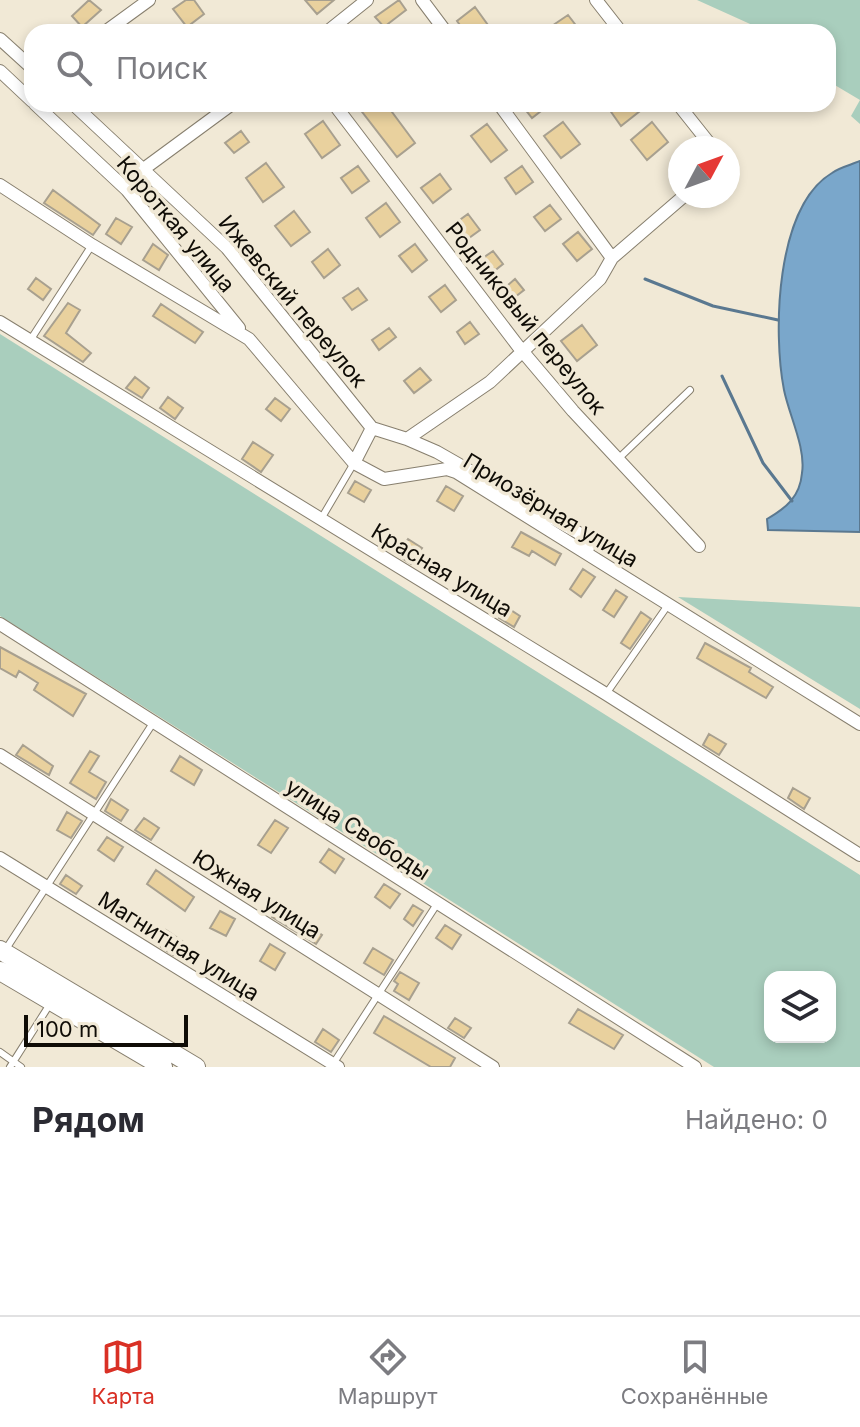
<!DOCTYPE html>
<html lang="ru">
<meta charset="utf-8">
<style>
body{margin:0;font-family:Inter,sans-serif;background:#f7f7f7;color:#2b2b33}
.controls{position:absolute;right:24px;bottom:24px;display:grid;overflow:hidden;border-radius:16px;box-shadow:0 4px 12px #0003}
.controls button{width:72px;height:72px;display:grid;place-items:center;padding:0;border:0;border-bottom:2px solid #e1e1e2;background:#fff;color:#2b2b33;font:40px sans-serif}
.compass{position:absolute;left:668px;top:136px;width:72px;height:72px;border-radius:50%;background:#fff;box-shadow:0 4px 12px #0003;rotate:49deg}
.scale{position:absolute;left:24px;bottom:20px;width:164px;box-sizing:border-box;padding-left:8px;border:4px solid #0f0c06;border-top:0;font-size:22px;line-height:28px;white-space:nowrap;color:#0f0c06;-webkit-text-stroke:6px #f1e9d6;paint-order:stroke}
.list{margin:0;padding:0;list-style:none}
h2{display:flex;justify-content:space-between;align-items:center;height:104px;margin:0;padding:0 32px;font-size:34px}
h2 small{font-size:26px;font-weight:400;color:#7c7c81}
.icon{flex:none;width:44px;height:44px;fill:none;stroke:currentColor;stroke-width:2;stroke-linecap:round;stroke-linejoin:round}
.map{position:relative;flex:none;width:860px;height:1067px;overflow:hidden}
.search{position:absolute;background:#fff;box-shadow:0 4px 12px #0003;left:24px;right:24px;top:24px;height:88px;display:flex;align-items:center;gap:20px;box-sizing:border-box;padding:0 28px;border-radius:24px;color:#7c7c81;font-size:30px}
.sheet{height:248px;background:#fff}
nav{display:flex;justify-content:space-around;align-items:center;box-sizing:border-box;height:112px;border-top:2px solid #e1e1e2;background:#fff;font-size:22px;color:#7c7c81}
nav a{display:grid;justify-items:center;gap:4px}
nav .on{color:#d93025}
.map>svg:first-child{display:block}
</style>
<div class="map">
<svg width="860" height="1067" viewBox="0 0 860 1067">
<rect width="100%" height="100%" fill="#f1e9d6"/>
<path fill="#a9cebd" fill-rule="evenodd" d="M697,0H860V124L851,116L860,100L828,81V32H768Z
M0,334L860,875V1067H714L0,616ZM770,977H830V1037H770Z
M678,597L860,607V709Z"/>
<path fill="#7aa7cb" stroke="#5a7890" stroke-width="2" d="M860,161V532L768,530L767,519C786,508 800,497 802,473C806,448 789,415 784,390C773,334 775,207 832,173C840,167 851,165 860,161Z"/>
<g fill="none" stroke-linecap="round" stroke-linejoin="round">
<path stroke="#5a7890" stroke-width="3" d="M645,279L713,306L778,320
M722,376L763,463L792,501"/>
</g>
<path fill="#e9d19e" stroke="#a8a08f" stroke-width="2" d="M89,0L101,10L82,27L72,16Z
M186,0H194L204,14L187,27L173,9Z
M305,0H334L317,14Z
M399,0L406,10L384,27L375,17Z
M475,7L493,32H465L457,21Z
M568,15L581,32H543Z
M356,104H386L415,143L397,157Z
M521,104H550L532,118Z
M615,104H635L640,111L621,126L609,109Z
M323,121L340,145L322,158L305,134Z
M563,122L580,144L561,158L544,136Z
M652,122L668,142L647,160L631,140Z
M487,124L507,150L491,162L471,136Z
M241,131L249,142L234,153L225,143Z
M266,163L284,187L263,202L246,178Z
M358,166L369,181L352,193L341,178Z
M522,166L533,182L516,194L505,178Z
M440,174L451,189L433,203L421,188Z
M53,190L100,225L93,235L44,203Z
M386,203L400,222L380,237L366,218Z
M550,205L561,219L545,231L534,217Z
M294,211L310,232L291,246L275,226Z
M468,214L480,230L462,243L450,227Z
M116,218L132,227L121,244L106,234Z
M578,232L592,249L577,261L563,244Z
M153,244L168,255L159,270L143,260Z
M415,244L427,260L412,272L399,256Z
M328,249L340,265L324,278L312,262Z
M493,251L503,264L488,276L477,262Z
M36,278L51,289L43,300L28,289Z
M515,279L524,290L510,301L501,291Z
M445,285L456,300L441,312L429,297Z
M358,288L367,300L352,310L343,298Z
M68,303L80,310L66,333L91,353L83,362L44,336Z
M161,304L203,332L195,343L153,316Z
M470,322L479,334L465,344L457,332Z
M582,325L597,345L577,361L561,341Z
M389,328L396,337L379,350L372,340Z
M420,368L431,380L414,393L404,381Z
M135,377L149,388L142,398L126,388Z
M168,397L183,408L175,419L160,408Z
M275,398L290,409L281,421L266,409Z
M253,442L273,455L261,472L242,459Z
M355,481L371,490L364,502L348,493Z
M446,486L463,496L454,511L437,501Z
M521,532L561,554L555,565L532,551L529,556L512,547Z
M408,539L422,548L411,564L397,555Z
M583,569L595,577L581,597L570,589Z
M616,590L627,597L614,617L603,610Z
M506,607L520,616L514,627L499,618Z
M641,612L651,619L630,649L621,643Z
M705,643L751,668L749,672L773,687L766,698L697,658Z
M0,647L86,694L73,716L34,690L38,683L19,671L16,677L0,668Z
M709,734L726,744L719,755L703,745Z
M23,745L53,766L49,775L16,755Z
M90,751L99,756L89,772L106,782L96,799L70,783Z
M180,756L202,770L194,785L171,771Z
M793,788L810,798L804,809L788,798Z
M111,799L128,810L121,821L105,811Z
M67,812L82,821L71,838L57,830Z
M144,818L159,828L151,840L135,830Z
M275,820L288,828L271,853L258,845Z
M107,837L123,847L114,861L98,850Z
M329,849L344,859L335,873L320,862Z
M156,870L194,897L185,911L147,884Z
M66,875L82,886L76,894L60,884Z
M384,884L400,894L390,908L375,897Z
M280,905L322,935L316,944L272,917Z
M413,905L423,911L413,926L404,919Z
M220,911L235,919L226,936L210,928Z
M445,925L461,935L452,949L436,938Z
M166,930L182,941L173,955L157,944Z
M270,944L285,953L275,970L260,961Z
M373,948L393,960L384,975L364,963Z
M400,972L419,983L409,1000L394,991L398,984L394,981Z
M578,1009L623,1035L614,1049L569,1023Z
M384,1016L455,1058L450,1067H431L374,1033Z
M455,1018L471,1028L464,1038L448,1028Z
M323,1029L339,1040L331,1052L315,1042Z"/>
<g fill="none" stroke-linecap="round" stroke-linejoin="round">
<defs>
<path id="service" d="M31,339L92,245
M618,459L690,390
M321,519L354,463
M606,694L668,605
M4,952L153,723
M0,1052L21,1067
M333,1064L437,904
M10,1067L50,1004"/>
<path id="minor" d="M422,0L446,32
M596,0L621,32
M105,32L149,0
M327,32L367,0
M0,39L32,68
M0,71L32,101
M35,104L127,190L239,328
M73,104L227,248L372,428
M334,104L518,346L573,411L699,546
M499,104L612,258
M678,104L713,148
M145,168L232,104
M0,185L92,245L249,339L354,463L384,479L447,469L456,472L860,724
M0,322L606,694L860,855
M372,428L407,439L490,382L600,279L612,258L684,196
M407,439L437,452L591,540L586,553
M354,463L372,428
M0,624L695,1067
M0,755L493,1067
M0,858L338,1067"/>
<path id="primary" d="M0,950L196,1067
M0,971L163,1067"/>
</defs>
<use href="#service" stroke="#877f6e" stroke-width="8"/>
<use href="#minor" stroke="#877f6e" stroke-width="14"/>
<use href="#primary" stroke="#877f6e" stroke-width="20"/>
<use href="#service" stroke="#fff" stroke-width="6"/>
<use href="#minor" stroke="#fff" stroke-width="12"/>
<use href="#primary" stroke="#fff" stroke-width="18"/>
</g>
<g text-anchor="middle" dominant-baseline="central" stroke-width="7" stroke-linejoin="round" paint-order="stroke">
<g font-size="22" fill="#0f0c06" stroke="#f1e9d6">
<text transform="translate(176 224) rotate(50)">Короткая улица</text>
<text transform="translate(293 301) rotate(50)">Ижевский переулок</text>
<text transform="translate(526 318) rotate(51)">Родниковый переулок</text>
<text transform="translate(551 510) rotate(31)">Приозёрная улица</text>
<text transform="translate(442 570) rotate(31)">Красная улица</text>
<text transform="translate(358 829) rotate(33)">улица Свободы</text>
<text transform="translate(257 894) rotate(32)">Южная улица</text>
<text transform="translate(179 946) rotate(32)">Магнитная улица</text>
</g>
</g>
</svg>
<div class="controls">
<button><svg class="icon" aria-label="layers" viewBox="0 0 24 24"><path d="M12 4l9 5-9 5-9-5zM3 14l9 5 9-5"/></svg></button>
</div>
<svg class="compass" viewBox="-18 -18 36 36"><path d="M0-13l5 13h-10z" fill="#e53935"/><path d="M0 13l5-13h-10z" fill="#7c7c81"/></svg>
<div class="scale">100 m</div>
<div class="search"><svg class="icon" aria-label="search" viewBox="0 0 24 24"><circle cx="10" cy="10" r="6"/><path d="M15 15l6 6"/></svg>Поиск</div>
</div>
<section class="sheet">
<h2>Рядом<small>Найдено: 0</small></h2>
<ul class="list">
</ul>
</section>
<nav>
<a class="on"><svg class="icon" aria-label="map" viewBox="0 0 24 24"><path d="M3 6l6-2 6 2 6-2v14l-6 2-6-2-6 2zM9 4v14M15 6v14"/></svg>Карта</a>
<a><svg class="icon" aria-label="directions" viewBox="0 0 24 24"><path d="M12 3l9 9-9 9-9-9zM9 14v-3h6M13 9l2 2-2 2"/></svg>Маршрут</a>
<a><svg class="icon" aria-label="saved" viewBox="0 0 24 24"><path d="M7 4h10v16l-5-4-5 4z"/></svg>Сохранённые</a>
</nav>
